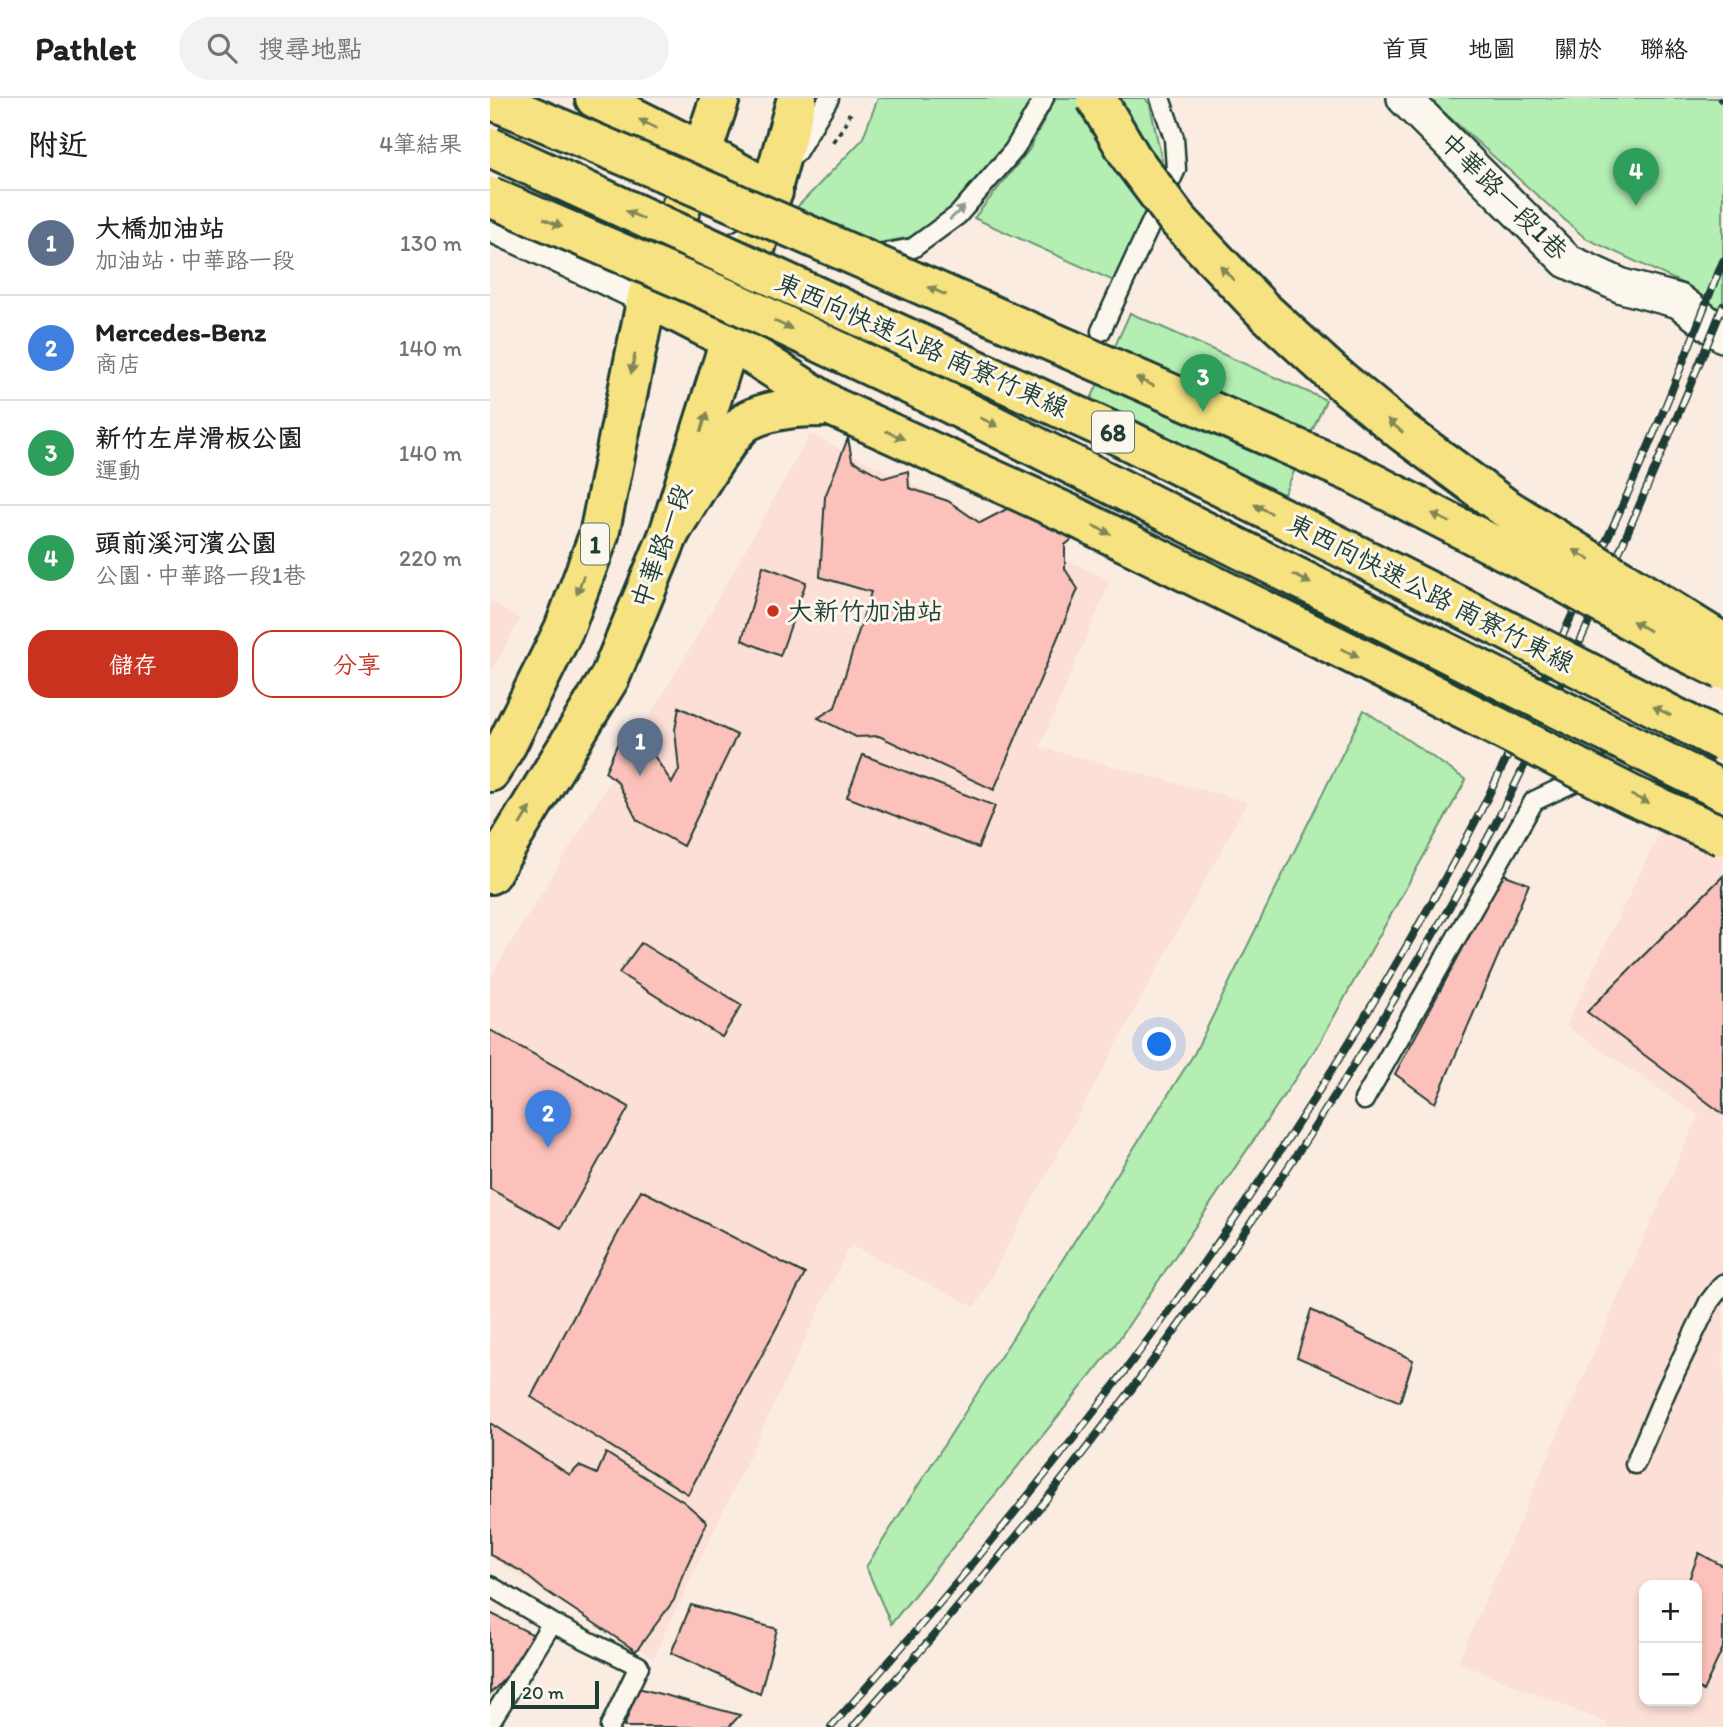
<!DOCTYPE html>
<html lang="zh-TW">
<meta charset="utf-8">
<style>
body{margin:0;font-family:Itim,"LXGW WenKai TC",sans-serif;background:#f2f2f2;color:#202124}
.controls{position:absolute;right:21px;bottom:21px;display:grid;overflow:hidden;border-radius:14px;box-shadow:0 4px 10px #0003}
.controls button{width:63px;height:63px;display:grid;place-items:center;padding:0;border:0;border-bottom:2px solid #e0e0e0;background:#fff;color:#202124;font:35px sans-serif}
.scale{position:absolute;left:21px;bottom:18px;width:88px;box-sizing:border-box;padding-left:7px;border:4px solid #1f3d34;border-top:0;font-size:19px;line-height:24px;white-space:nowrap;color:#1f3d34;-webkit-text-stroke:5px #fbf7ec;paint-order:stroke}
.you{position:absolute;left:670px;top:947px;width:24px;height:24px;margin:-18px;border:5px solid #fff;border-radius:50%;background:#1a73e8;box-shadow:0 0 0 10px #1a73e833}
.badge{display:grid;place-items:center;width:46px;height:46px;border-radius:50%;background:#c8321e;color:#fff;font-size:23px;font-weight:700}
.pin{position:absolute;translate:-50% -58px;filter:drop-shadow(0 2px 4px #0008)}
.pin::after{content:'';position:absolute;top:37px;width:24px;height:21px;background:inherit;clip-path:polygon(0 0,100% 0,50% 100%)}
.list{margin:0;padding:0;list-style:none}
h2{display:flex;justify-content:space-between;align-items:center;height:91px;margin:0;padding:0 28px;font-size:30px}
h2 small{font-size:23px;font-weight:400;color:#757577}
.list li{display:grid;grid-template-columns:46px 1fr auto;gap:21px;align-items:center;box-sizing:border-box;height:105px;padding:0 28px;border-top:2px solid #e0e0e0}
.list b{display:block;font-size:26px;white-space:nowrap}
.list p{margin:0;font-size:23px;white-space:nowrap;color:#757577}
.list em{font-size:23px;font-style:normal;color:#757577}
.actions{display:flex;gap:14px;padding:21px 28px}
.actions a{flex:1;padding:16px 0;border:2px solid #c8321e;border-radius:21px;text-align:center;font-size:24px;color:#c8321e}
.actions .main{background:#c8321e;color:#fff}
.icon{flex:none;width:38px;height:38px;fill:none;stroke:currentColor;stroke-width:2;stroke-linecap:round;stroke-linejoin:round}
.map{position:relative;flex:none;width:1233px;height:1629px;overflow:hidden}
header{display:flex;align-items:center;gap:42px;box-sizing:border-box;height:98px;padding:0 35px;background:#fff;border-bottom:2px solid #e0e0e0}
header strong{font-size:33px}
nav{display:flex;gap:38px;margin-inline-start:auto;font-size:24px}
.search{width:490px;height:63px;background:#f2f2f2;display:flex;align-items:center;gap:18px;box-sizing:border-box;padding:0 24px;border-radius:38px;color:#757577;font-size:26px}
main{display:flex}
aside{flex:1;background:#fff}
.map>svg:first-child{display:block}
</style>
<header>
<strong>Pathlet</strong>
<div class="search"><svg class="icon" aria-label="search" viewBox="0 0 24 24"><circle cx="10" cy="10" r="6"/><path d="M15 15l6 6"/></svg>搜尋地點</div>
<nav><a>首頁</a><a>地圖</a><a>關於</a><a>聯絡</a></nav>
</header>
<main>
<aside>
<h2>附近<small>4筆結果</small></h2>
<ul class="list">
<li><span class="badge" style="background:#5c6f8a">1</span><div><b>大橋加油站</b><p>加油站 · 中華路一段</p></div><em>130 m</em></li>
<li><span class="badge" style="background:#3f7fe0">2</span><div><b>Mercedes-Benz</b><p>商店</p></div><em>140 m</em></li>
<li><span class="badge" style="background:#2e9e5b">3</span><div><b>新竹左岸滑板公園</b><p>運動</p></div><em>140 m</em></li>
<li><span class="badge" style="background:#2e9e5b">4</span><div><b>頭前溪河濱公園</b><p>公園 · 中華路一段1巷</p></div><em>220 m</em></li>
</ul>
<div class="actions"><a class="main">儲存</a><a>分享</a></div>
</aside>
<div class="map">
<svg width="1233" height="1629" viewBox="0 0 1233 1629">
<rect width="100%" height="100%" fill="#fbece2"/>
<filter id="ink" filterUnits="userSpaceOnUse"><feTurbulence type="fractalNoise" baseFrequency=".0143" numOctaves="2"/><feDisplacementMap in="SourceGraphic" scale="14" xChannelSelector="R" yChannelSelector="G"/><feConvolveMatrix kernelMatrix="1 2 1 2 8 2 1 2 1" color-interpolation-filters="sRGB"/></filter>
<g filter="url(#ink)">
<path fill="#fcdfd6" fill-rule="evenodd" d="M320,336L620,483L550,649L757,704L485,1209L360,1147L163,1560L0,1459V880L193,563Z
M0,503L30,521L0,576Z
M1174,725L1233,756V1629H1116L1117,1625L968,1564L1208,1017L1076,928ZM1154,1487H1207V1603H1154Z"/>
<path fill="#b4eeb3" stroke="#6a9674" stroke-width="2" d="M388,0H545L518,49L468,105L422,139L370,148L283,134L372,42Z
M565,0H655L660,7L673,68L628,185L484,120L539,52Z
M938,0H1233V214L1190,184L1095,140Z
M640,215L836,302L787,412L590,325Z
M874,612L976,682L830,944L623,1250L401,1526L376,1469L704,956Z"/>
<path fill="#fdc1bb" stroke="#1f3d34" stroke-width="2" d="M358,340L362,362L394,380L418,373L419,390L458,403L490,425L532,403L591,434L575,447V471L588,491L504,692L389,638L366,639L328,620L345,609L381,494L330,479L335,399Z
M273,468L316,484L290,558L252,542Z
M189,609L247,637L193,748L147,722L127,683L115,674L134,631L155,644L182,685L189,672L185,632Z
M373,657L505,708L488,750L357,699Z
M1013,776L1039,786L945,1005L905,976Z
M1233,778V1016L1097,914Z
M151,845L252,907L232,939L129,875Z
M0,932L139,1009L71,1130L0,1091Z
M151,1092L315,1176L198,1396L41,1299Z
M821,1212L923,1262L910,1304L807,1259Z
M0,1325L80,1377L89,1368L107,1376L116,1355L194,1404L217,1424L192,1478L184,1502L146,1553L53,1491L31,1473L0,1457Z
M1209,1455L1233,1468V1550L1213,1593L1207,1588V1487H1197Z
M201,1507L287,1531L270,1596L181,1555Z
M0,1515L52,1541L0,1596Z
M148,1590L250,1617L239,1629H134Z"/>
<g fill="none" stroke-linecap="round" stroke-linejoin="round">
<defs>
<path id="service" d="M306,55L339,0
M381,158L423,150L468,117L524,52L554,0
M611,233L686,71L684,40L670,0
M874,1002L1044,703L1122,666L1222,645
M1145,1366L1177,1291L1219,1204L1233,1186
M0,1488L62,1525L149,1568L120,1629
M0,1624L62,1525"/>
<path id="minor" d="M914,0L1077,163L1132,188L1189,203L1233,237
M0,126L157,199L255,147"/>
<path id="primary" d="M0,674L17,646L74,531L109,437L157,199L212,54L230,0
M0,776L120,579L179,436L240,242L307,0"/>
<path id="trunk" d="M105,0L212,54L283,94
M157,199L240,242L343,309
M179,436C192,414 240,331 259,322C286,309 314,309 343,309"/>
</defs>
<use href="#service" stroke="#1f3d34" stroke-width="23"/>
<use href="#minor" stroke="#1f3d34" stroke-width="38"/>
<use href="#primary" stroke="#1f3d34" stroke-width="44"/>
<use href="#trunk" stroke="#1f3d34" stroke-width="44"/>
<path stroke="#1f3d34" stroke-width="4.5" stroke-dasharray="5 5" stroke-linecap="butt" d="M1228,0L1233,6
M343,44L354,29L360,15"/>
<use href="#service" stroke="#fbf7ec" stroke-width="18"/>
<use href="#minor" stroke="#fbf7ec" stroke-width="33"/>
<use href="#primary" stroke="#f6e281" stroke-width="38"/>
<use href="#trunk" stroke="#f6e281" stroke-width="38"/>
<defs>
<path id="rail" d="M341,1629C583,1361 800,1068 972,749C1010,678 1043,604 1076,530C1105,467 1135,404 1162,340C1187,282 1209,222 1233,163
M363,1629C557,1414 732,1183 883,936C937,848 992,758 1036,664C1058,619 1077,572 1098,526C1144,420 1190,314 1233,208"/>
</defs>
<use href="#rail" stroke="#1f3d34" stroke-width="8"/>
<use href="#rail" stroke="#fbf7ec" stroke-width="5" stroke-dasharray="16" stroke-linecap="butt"/>
<defs>
<path id="trunk-bridge" d="M606,0L642,61L687,121L772,211L843,276L913,334L1014,409L1233,545
M0,1L171,73L863,375L1056,474L1196,554L1233,572
M0,49L614,330L1010,529L1233,644
M0,99L240,202L459,305L1233,693
M343,309L577,415L931,590L1143,698L1233,738"/>
</defs>
<use href="#trunk-bridge" stroke="#1f3d34" stroke-width="44" stroke-linecap="butt"/>
<use href="#trunk-bridge" stroke="#f6e281" stroke-width="38"/>
</g>
<defs><path id="oneway-solid" d="M-6-.8H1V-3.2L6.5 0L1 3.2V.8H-6Z" transform="scale(1.75)"/></defs>
<g fill="#808757">
<use href="#oneway-solid" transform="translate(158 26) rotate(-153)"/>
<use href="#oneway-solid" transform="translate(145 117) rotate(-155)"/>
<use href="#oneway-solid" transform="translate(63 125) rotate(23)"/>
<use href="#oneway-solid" transform="translate(737 175) rotate(-134)"/>
<use href="#oneway-solid" transform="translate(447 193) rotate(-156)"/>
<use href="#oneway-solid" transform="translate(293 227) rotate(25)"/>
<use href="#oneway-solid" transform="translate(143 266) rotate(101)"/>
<use href="#oneway-solid" transform="translate(655 284) rotate(-156)"/>
<use href="#oneway-solid" transform="translate(214 324) rotate(-73)"/>
<use href="#oneway-solid" transform="translate(499 324) rotate(26)"/>
<use href="#oneway-solid" transform="translate(905 328) rotate(-140)"/>
<use href="#oneway-solid" transform="translate(405 337) rotate(24)"/>
<use href="#oneway-solid" transform="translate(773 411) rotate(-153)"/>
<use href="#oneway-solid" transform="translate(951 420) rotate(-153)"/>
<use href="#oneway-solid" transform="translate(612 432) rotate(26)"/>
<use href="#oneway-solid" transform="translate(1092 457) rotate(-148)"/>
<use href="#oneway-solid" transform="translate(812 481) rotate(27)"/>
<use href="#oneway-solid" transform="translate(90 487) rotate(110)"/>
<use href="#oneway-solid" transform="translate(1151 528) rotate(-150)"/>
<use href="#oneway-solid" transform="translate(860 555) rotate(26)"/>
<use href="#oneway-solid" transform="translate(1172 613) rotate(-153)"/>
<use href="#oneway-solid" transform="translate(1150 701) rotate(24)"/>
<use href="#oneway-solid" transform="translate(35 718) rotate(-59)"/>
</g>
<use fill="#8d9a90" href="#oneway-solid" transform="translate(467 115) rotate(-43)"/>
</g>
<circle fill="#c8321e" stroke="#fbf7ec" stroke-width="2.5" cx="283" cy="513" r="7"/>
<g text-anchor="middle" dominant-baseline="central" stroke-width="6" stroke-linejoin="round" paint-order="stroke">
<g fill="#fbf7ec" stroke="#61756b" stroke-width="2">
<rect x="602" y="313.5" width="42" height="41" rx="5"/>
<rect x="91" y="425.5" width="28" height="41" rx="5"/>
</g>
<g font-size="24" font-weight="bold" fill="#1f3d34">
<text x="623" y="334">68</text>
<text x="105" y="446">1</text>
</g>
<g font-size="26" fill="#1f3d34" stroke="#fbf7ec">
<text transform="translate(1014 98) rotate(45)">中華路一段1巷</text>
<text transform="translate(432 247) rotate(24)">東西向快速公路 南寮竹東線</text>
<text transform="translate(171 448) rotate(-70)">中華路一段</text>
<text transform="translate(941 495) rotate(27)">東西向快速公路 南寮竹東線</text>
</g>
<g font-size="26" fill="#1f3d34" stroke="#fbf7ec" text-anchor="start">
<text x="297" y="513">大新竹加油站</text>
</g>
</g>
</svg>
<div class="controls">
<button>+</button>
<button>−</button>
</div>
<div class="scale">20 m</div>
<div class="you"></div>
<div class="pin badge" style="left:150px;top:678px;background:#5c6f8a">1</div>
<div class="pin badge" style="left:58px;top:1050px;background:#3f7fe0">2</div>
<div class="pin badge" style="left:713px;top:314px;background:#2e9e5b">3</div>
<div class="pin badge" style="left:1146px;top:108px;background:#2e9e5b">4</div>
</div>
</main>
